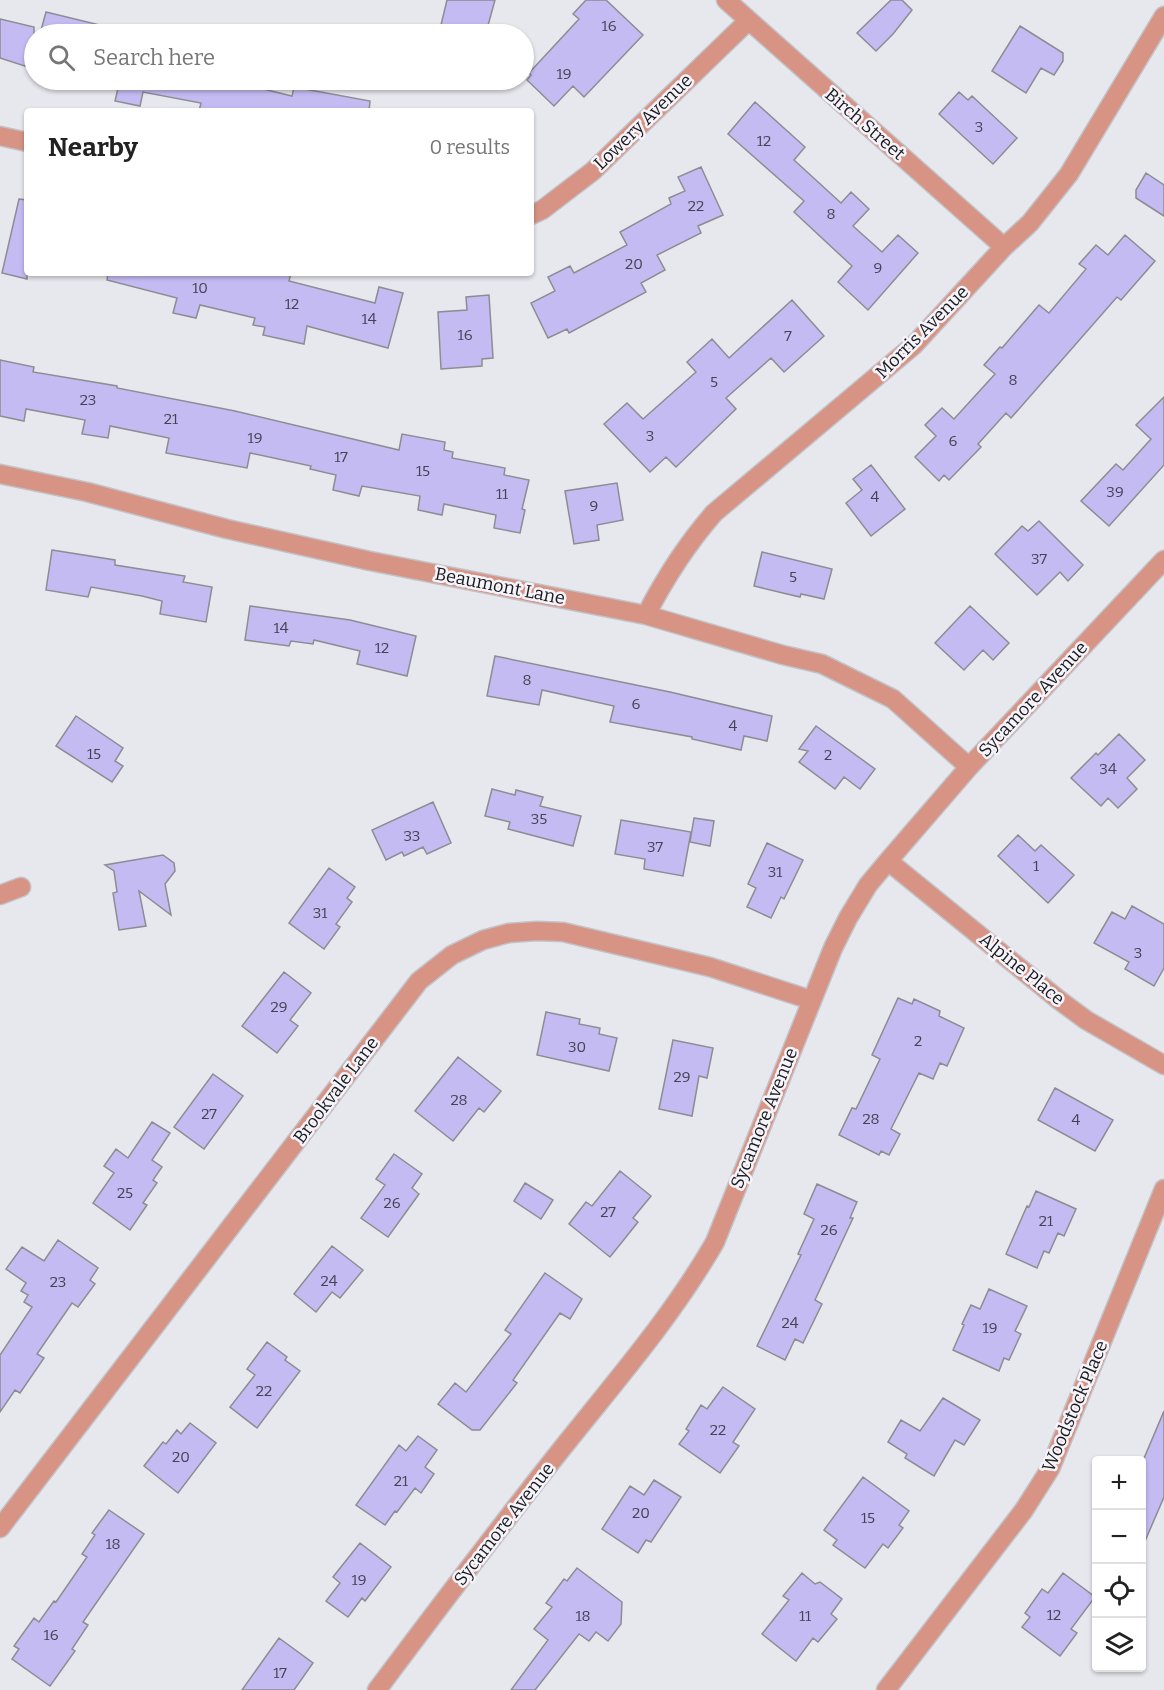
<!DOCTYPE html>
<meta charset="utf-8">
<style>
body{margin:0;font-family:Bitter,serif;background:#f6f6f6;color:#222}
.controls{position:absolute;right:18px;bottom:18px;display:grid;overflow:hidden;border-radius:6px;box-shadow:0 2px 4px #0004}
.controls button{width:54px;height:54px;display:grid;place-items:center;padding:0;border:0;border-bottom:2px solid #e0e0e0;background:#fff;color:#222;font:30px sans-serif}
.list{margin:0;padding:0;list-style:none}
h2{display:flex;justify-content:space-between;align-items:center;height:78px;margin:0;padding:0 24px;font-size:26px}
h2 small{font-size:20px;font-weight:400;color:#767676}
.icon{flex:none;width:33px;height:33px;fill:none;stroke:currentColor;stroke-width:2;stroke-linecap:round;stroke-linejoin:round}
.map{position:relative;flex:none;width:1164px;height:1690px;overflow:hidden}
.search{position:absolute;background:#fff;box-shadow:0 2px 4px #0004;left:24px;top:24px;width:510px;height:66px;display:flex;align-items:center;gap:15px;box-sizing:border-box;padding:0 21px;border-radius:33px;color:#767676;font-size:22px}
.panel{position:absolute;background:#fff;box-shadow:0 2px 4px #0004;left:24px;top:108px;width:510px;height:168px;border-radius:6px}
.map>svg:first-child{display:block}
</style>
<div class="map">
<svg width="1164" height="1690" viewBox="0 0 1164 1690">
<rect width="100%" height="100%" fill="#e7e7ee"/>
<path fill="#c5bbf3" stroke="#8d8c93" stroke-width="1.5" d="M447,0H495L487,29L470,25L467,34H462L440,29Z
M586,0H606L643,35L584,97L573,86L554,106L527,80L531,75L529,73L579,19L573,14Z
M891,0H902L912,10L893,34L876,51L857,33Z
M46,12L108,27L107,34H40Z
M0,19L34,27V69L0,58Z
M1020,26L1063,53V61L1054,75L1041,68L1026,93L992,71Z
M120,80H252L251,86L292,96L294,87L370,101L369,111H199L201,103L143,92L140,106L115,101Z
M959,92L968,100L972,96L1017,138L993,164L939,114Z
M755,102L805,147L794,160L841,203L851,192L869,209L853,226L882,252L898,235L918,253L868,310L838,282L852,266L794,212L804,201L728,134Z
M701,167L723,215L698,226L701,233L657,255L665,270L641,283L646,292L569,333L567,329L548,338L531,303L555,291L548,277L570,266L574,273L627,245L620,232L671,204L669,198L685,191L678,177Z
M1146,173L1164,185V216L1136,198V190Z
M19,199L27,200V279L2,273Z
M1125,235L1155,261L1121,300L1117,297L1011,418L1006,413L978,444L981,447L949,480L944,475L939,481L915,457L936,436L925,425L942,408L954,419L995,374L984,365L1000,347L1002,348L1039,305L1049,313L1086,269L1079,264L1096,245L1108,255Z
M108,273H291L289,281L375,303L379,287L403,293L388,348L307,326L304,344L263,335L265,327L253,325L255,318L200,305L196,318L173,313L177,298L107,280Z
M489,295L493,358L482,359V366L441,369L438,312L467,310L466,297Z
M792,300L824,336L784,372L771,358L726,398L736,409L676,467L666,457L650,472L604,424L627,403L643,419L696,372L687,362L712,339L729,358Z
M0,360L34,367L33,372L117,386V388L235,411L399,450L402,434L445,442L444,450L453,452L452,458L505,468L504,475L529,480L522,509L525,510L520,533L494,528L496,515L444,504L442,515L418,510L420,496L362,486L359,496L333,490L336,475L310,469L311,466L250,453L247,468L166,453L169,438L110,426L108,438L82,434L85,420L26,409L24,421L0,416Z
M1164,397V465L1109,526L1081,501L1116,464L1123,470L1151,439L1136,425Z
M871,465L905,509L871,536L846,503L862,490L853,479Z
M617,483L623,520L597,525L599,540L574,544L565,491Z
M1039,521L1083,565L1068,581L1060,572L1037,595L995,554L1022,526L1028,531Z
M52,550L115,560V565L185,576L183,582L212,587L206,622L160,614L162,601L142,596L91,587L88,597L46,590Z
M762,552L832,569L824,599L801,594L800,597L754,586Z
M250,606L350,620L416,636L407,676L357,664L360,651L314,640L313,644L291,641L289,646L245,640Z
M970,606L1009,643L993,660L983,650L964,670L935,643Z
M495,656L670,692L772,716L767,741L744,736L741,750L692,739V737L610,722L614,706L542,690L539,705L487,696Z
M76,716L123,748L115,761L123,766L112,782L56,746Z
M816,726L875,769L860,789L844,777L835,789L799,762L808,751L799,749Z
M1119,734L1145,760L1127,778L1137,789L1118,808L1108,798L1101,806L1071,778L1096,753L1098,755Z
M492,789L515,795L516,790L543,797L540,806L581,816L573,846L508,829L510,822L485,816Z
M433,802L451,843L427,854L423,847L404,856L402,852L386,860L372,830Z
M694,818L714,821L710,846L690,842Z
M621,820L691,832L683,876L644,869L645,859L615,854Z
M1018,835L1035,851L1041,845L1074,875L1048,903L998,856Z
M767,843L803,860L784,899L781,897L771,918L747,907L756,888L748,884Z
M163,855L174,863L175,871L165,884L171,915L139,891L146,926L119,930L113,893L117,892L114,871L105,865Z
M329,868L355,887L347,898L352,902L336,924L340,927L324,949L289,923Z
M1132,906L1164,924V968L1154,986L1125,969L1129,962L1094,943L1112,912L1125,919Z
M284,972L311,993L290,1020L298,1026L277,1053L242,1026Z
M898,998L912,1004L914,999L940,1011L939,1016L964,1028L947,1066L940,1063L933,1079L919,1073L891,1129L900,1134L889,1155L881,1151L879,1155L839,1135L852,1108L856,1109L880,1059L872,1055Z
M546,1012L580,1019L579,1024L600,1028L599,1034L617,1038L609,1071L537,1055Z
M673,1040L713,1048L707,1078L699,1076L692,1116L659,1109Z
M458,1057L501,1091L484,1112L479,1108L453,1141L415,1111Z
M213,1074L243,1096L204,1149L174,1127Z
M1055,1088L1113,1120L1095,1151L1038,1120Z
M152,1122L170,1133L152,1160L162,1167L153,1180L157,1183L143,1203L147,1205L130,1230L93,1203L114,1173L104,1166L116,1149L128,1158Z
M394,1154L422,1174L412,1188L419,1194L388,1237L361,1218L385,1185L376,1179Z
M620,1171L651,1196L633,1218L638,1222L610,1257L569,1224L586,1202L592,1206Z
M525,1183L553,1200L541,1219L514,1201Z
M817,1184L857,1202L850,1218H853L815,1300L822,1304L803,1343L795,1339L785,1360L757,1346L801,1255L798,1254L814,1219L804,1214Z
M1036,1191L1076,1209L1064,1236L1058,1233L1049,1253L1044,1251L1037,1268L1006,1254L1027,1206L1029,1207Z
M58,1240L98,1268L90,1280L95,1284L78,1307L72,1303L37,1354L44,1358L20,1393L15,1390L0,1412V1355L32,1307L24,1302L28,1295L21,1291L26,1283L6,1269L22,1247L44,1261Z
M332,1246L363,1270L340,1298L332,1292L316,1312L294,1294Z
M545,1273L582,1299L570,1319L560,1313L513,1380L517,1383L480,1430H472L438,1404L455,1383L466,1392L511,1334L505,1330Z
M989,1289L1027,1306L1015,1331L1021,1334L1009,1360L1004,1358L999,1371L953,1350L964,1325L962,1324L971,1305L980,1309Z
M267,1342L287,1357L285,1360L300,1371L257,1428L230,1407L255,1375L247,1369Z
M723,1387L755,1409L733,1442L739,1446L720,1473L679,1444L689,1431L686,1429L701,1405L707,1409Z
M943,1398L980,1420L964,1445L955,1440L934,1476L905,1458L907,1454L888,1442L901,1420L920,1431Z
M1164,1411V1497L1142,1548V1463Z
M190,1423L216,1443L178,1493L144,1466L163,1442L166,1444L177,1430L181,1434Z
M418,1436L437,1450L425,1467L434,1474L421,1493L415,1488L397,1512L395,1511L385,1525L356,1505L399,1445L406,1451Z
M863,1477L909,1511L899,1525L903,1528L888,1548L883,1544L865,1568L833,1545L837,1540L824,1530Z
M654,1480L681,1497L651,1542L646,1540L638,1553L602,1529L630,1486L644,1495Z
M109,1510L144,1534L83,1622L88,1625L72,1649L75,1651L50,1686L12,1659L19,1649L14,1646L34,1618L39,1622L54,1601L56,1602L87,1557L82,1554L95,1535L92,1533Z
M360,1543L391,1567L365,1601L362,1598L348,1617L326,1601L340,1583L333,1577Z
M577,1568L622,1602L621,1624L608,1641L596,1632L589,1641L579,1634L535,1690H511L548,1640L534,1629L552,1607L546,1603L564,1579L567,1581Z
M802,1573L815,1584L820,1582L842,1599L831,1614L837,1619L818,1642L813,1638L796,1661L762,1634L789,1600L783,1596Z
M1063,1573L1095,1597L1071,1629L1077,1633L1060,1656L1022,1627L1030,1617L1025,1613L1042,1589L1048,1593Z
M279,1638L313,1663L294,1690H242Z"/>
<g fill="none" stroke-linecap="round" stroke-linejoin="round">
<defs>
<path id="street" d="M726,0L1004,247
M0,136L27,142
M531,215L542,210L593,171L748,21
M0,474L87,492L227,529L370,561L646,615L783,655L822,664L893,699L969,767
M646,615C665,578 687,544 714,513L914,345L1004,247L1030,223L1069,174L1164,16
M888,861L1059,1000L1086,1020L1164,1065
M0,895L21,887
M0,1528L419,981L452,955L483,940L509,933L537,931L563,932L710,967L811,1000
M377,1690C437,1610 498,1529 560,1451C614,1383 672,1317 715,1242L833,948L848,918L868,885L888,861L969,767L1164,560
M886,1690L1024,1510L1050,1469L1164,1189"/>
</defs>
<use href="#street" stroke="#c2c2c8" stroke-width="21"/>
<use href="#street" stroke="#d79383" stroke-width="18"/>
</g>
<g text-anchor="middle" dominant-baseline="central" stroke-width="5" stroke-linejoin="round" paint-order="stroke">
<g font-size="15" fill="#454252">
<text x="609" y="26">16</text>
<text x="564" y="74">19</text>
<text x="979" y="127">3</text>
<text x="764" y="141">12</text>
<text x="696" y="206">22</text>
<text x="831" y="214">8</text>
<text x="634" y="264">20</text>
<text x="878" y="268">9</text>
<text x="200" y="288">10</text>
<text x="292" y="304">12</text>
<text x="369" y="319">14</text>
<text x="465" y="335">16</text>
<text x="788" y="336">7</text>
<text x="1013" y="380">8</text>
<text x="714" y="382">5</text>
<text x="88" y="400">23</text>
<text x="171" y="419">21</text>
<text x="650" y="436">3</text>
<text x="255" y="438">19</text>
<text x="953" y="441">6</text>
<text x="341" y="457">17</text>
<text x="423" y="471">15</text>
<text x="1115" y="492">39</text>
<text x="502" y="494">11</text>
<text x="875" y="497">4</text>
<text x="594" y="506">9</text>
<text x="1039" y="559">37</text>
<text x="793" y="577">5</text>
<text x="281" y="628">14</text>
<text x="382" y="648">12</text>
<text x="527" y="680">8</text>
<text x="636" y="704">6</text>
<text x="733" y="726">4</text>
<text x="94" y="754">15</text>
<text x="828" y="755">2</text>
<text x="1108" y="769">34</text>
<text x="539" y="819">35</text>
<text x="412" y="836">33</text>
<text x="655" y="847">37</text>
<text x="1036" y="866">1</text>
<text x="775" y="872">31</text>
<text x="320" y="913">31</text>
<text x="1138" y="953">3</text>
<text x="279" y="1007">29</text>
<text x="918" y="1041">2</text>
<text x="577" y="1047">30</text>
<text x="682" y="1077">29</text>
<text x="459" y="1100">28</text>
<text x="209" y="1114">27</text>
<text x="871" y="1119">28</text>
<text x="1076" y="1120">4</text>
<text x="125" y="1193">25</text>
<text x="392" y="1203">26</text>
<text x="608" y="1212">27</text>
<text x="1046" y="1221">21</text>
<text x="829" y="1230">26</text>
<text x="329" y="1281">24</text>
<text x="58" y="1282">23</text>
<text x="790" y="1323">24</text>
<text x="990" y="1328">19</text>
<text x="264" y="1391">22</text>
<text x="718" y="1430">22</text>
<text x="181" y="1457">20</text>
<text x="401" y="1481">21</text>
<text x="641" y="1513">20</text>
<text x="868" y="1518">15</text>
<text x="113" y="1544">18</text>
<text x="359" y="1580">19</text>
<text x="1054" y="1615">12</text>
<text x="583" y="1616">18</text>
<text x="805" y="1616">11</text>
<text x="51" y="1635">16</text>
<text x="280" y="1673">17</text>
</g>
<g font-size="18" fill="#1a191c" stroke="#f5f4fb">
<text transform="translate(643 122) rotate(-44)">Lowery Avenue</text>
<text transform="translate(865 124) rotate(41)">Birch Street</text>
<text transform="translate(922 332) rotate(-45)">Morris Avenue</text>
<text transform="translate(500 586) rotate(11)">Beaumont Lane</text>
<text transform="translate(1033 699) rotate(-47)">Sycamore Avenue</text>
<text transform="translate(1022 969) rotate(39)">Alpine Place</text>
<text transform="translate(336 1090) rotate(-53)">Brookvale Lane</text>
<text transform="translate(764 1118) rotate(-68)">Sycamore Avenue</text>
<text transform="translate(1075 1406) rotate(-67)">Woodstock Place</text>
<text transform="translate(504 1524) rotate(-52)">Sycamore Avenue</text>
</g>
</g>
</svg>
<div class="controls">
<button>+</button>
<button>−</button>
<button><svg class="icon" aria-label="locate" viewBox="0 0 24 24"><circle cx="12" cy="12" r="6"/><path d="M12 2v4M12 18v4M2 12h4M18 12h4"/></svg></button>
<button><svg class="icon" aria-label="layers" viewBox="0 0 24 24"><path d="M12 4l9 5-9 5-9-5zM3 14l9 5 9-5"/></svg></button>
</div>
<div class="search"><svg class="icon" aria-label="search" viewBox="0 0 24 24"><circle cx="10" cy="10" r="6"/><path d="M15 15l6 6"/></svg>Search here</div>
<section class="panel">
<h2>Nearby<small>0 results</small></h2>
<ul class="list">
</ul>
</section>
</div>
